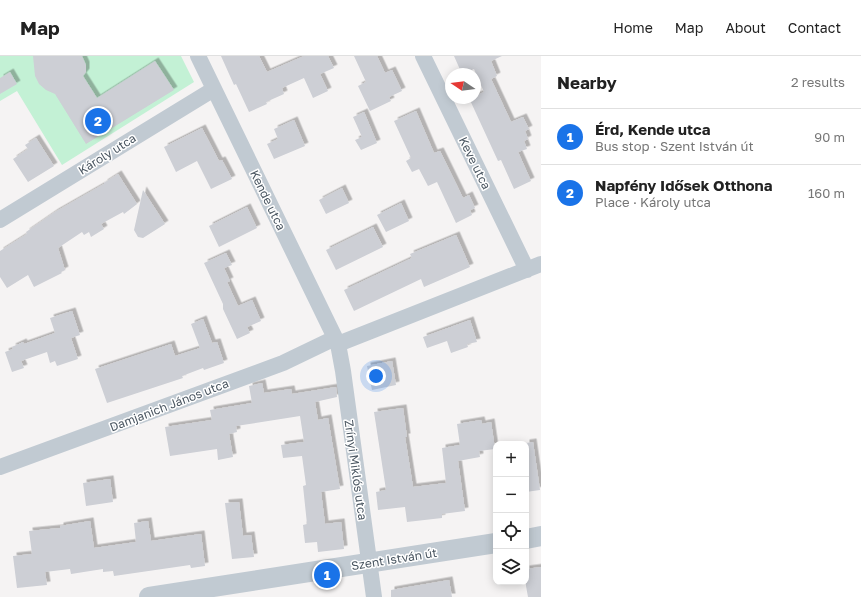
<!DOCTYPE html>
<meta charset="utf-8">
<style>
body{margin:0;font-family:"Golos Text",sans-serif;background:#f6f6f6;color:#222}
.controls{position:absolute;right:12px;bottom:12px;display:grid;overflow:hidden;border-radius:8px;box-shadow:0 2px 10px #0003}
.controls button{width:36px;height:36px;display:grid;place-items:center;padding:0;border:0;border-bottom:1px solid #e0e0e0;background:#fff;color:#222;font:20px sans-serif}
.compass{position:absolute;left:445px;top:12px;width:36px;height:36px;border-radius:50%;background:#fff;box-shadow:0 2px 10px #0003;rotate:283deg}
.you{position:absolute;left:376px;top:320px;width:14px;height:14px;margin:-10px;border:3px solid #fff;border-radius:50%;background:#1a73e8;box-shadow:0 0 0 6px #1a73e833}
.badge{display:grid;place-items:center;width:26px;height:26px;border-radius:50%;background:#1a73e8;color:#fff;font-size:13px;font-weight:700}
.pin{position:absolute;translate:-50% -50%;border:2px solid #fff;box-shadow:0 1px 4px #0006}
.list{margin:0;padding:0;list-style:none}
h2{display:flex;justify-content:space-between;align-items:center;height:52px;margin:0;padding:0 16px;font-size:17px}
h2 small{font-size:13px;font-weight:400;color:#767676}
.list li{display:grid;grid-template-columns:26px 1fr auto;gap:12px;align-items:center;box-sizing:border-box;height:56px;padding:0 16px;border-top:1px solid #e0e0e0}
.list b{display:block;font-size:15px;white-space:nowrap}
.list p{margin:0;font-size:13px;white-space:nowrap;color:#767676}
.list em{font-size:13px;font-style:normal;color:#767676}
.icon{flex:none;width:22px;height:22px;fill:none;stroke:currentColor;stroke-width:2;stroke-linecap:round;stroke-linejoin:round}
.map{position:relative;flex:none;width:541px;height:541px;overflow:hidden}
header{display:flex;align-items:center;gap:24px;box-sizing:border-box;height:56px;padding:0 20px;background:#fff;border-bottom:1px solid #e0e0e0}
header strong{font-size:19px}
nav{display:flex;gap:22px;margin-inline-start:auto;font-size:14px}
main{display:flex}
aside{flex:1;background:#fff}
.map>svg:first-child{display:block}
</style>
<header>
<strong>Map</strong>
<nav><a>Home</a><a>Map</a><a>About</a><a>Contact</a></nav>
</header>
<main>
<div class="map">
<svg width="541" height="541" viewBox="0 0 541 541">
<defs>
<filter id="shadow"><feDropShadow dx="3.5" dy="-3.5" stdDeviation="0" flood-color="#0004"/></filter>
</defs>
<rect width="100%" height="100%" fill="#f5f3f3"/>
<path fill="#c3f1d5" d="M0,0H181L194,26L62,109L17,35L0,45Z"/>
<path fill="#cdcfd5" filter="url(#shadow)" d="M33,0H82L86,9V16L83,20L97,42L155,5L174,34L86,88L55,38L46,34L39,28L35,20Z
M221,0H259L267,16L304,0H328L334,12L320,18L328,35L313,42L304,22L282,32L284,38L266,46L267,48L249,56L236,28L234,29Z
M354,0H377L385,17L392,14L402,35L389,41L391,45L370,55L358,30L366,26Z
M454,0H502L491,5L497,20L491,23L511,66L523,61L529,73L525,75L528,83L524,85L527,93L518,96L531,125L514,133L501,104L498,105L469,42H475V40L484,36L474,13L462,18Z
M10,16L17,28L0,38V22Z
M416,55L434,97L440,95L463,142L469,139L475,152L470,154L472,159L456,167L437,126L428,130L419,113L412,116L406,105L411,102L394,65Z
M364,56L377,87L361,94L355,84L362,81L353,61Z
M294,64L305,90L274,103L267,88L278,83L274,73Z
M202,72L219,105L222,104L232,123L211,133L197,105L176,116L164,91Z
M36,82L54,110L28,126L13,103L28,93L25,89Z
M118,118L137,148L124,158L123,156L101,168L104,173L91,181L89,176L84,179L82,176L58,192L65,214L61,216L62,217L34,231L28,219L7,232L0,221V195L27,178L26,176L55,156L104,128V127Z
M342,132L349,147L326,158L319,144Z
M143,134L165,168L143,182L138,181L134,174Z
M401,147L409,165L386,176L377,159Z
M247,151L257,172L219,191L209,170Z
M373,171L383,191L336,214L326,194Z
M456,179L470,211L424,231L421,223L354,255L344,234L412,202L410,198Z
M226,197L232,209L224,212L230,225L227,226L238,250L252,244L261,265L247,271L250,277L237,283L223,253V248L204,207Z
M72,255L80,279L71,282L78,303L57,310L55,305L50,307L47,296L21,305L24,312L12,316L5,296L13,293L12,291L23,286L24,288L55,277L50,262Z
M203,263L212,287L217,286L224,307L204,314L203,312L182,320L183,322L107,347L95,313L171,288L175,300L200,292L191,268Z
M470,264L477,286L467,288L468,291L451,297L447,285L427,292L423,281Z
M392,305L396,329L372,334L367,310Z
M262,327L264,337L291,333L292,338L336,331L337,341L315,346L318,364L328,362L340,433L321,436L325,468L341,466L344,493L318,496L317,486L305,487L303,469L307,468L303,430L306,429L302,400L283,402L281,389L304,386L300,360L236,370L237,376L229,378L233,401L218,404L217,393L170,400L165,371L212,364L210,354L252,347L249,330Z
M403,352L407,381H405L413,431L446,427L442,392L460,389L457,368L481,364L482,368L491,366L495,393L479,395L480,401L458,405L465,455L442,458V462L407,466L405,451L378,454L376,436L386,434L374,356Z
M533,386L540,434L526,436V387Z
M110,423L113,446L86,450L83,427Z
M239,446L243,480L251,479L254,501L232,503L225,447Z
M90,465L94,492L136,486L134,467L148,465L151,485L201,478L205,510L191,512L190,509L114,520L113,515L103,516V513L71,518L70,513L45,516L47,529L17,532L13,500L32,498L29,475L60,472V470Z
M541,511V541H528L526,530V513Z
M449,524L452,541H391V534Z"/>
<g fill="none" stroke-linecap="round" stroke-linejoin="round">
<path stroke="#c1cad2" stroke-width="16" d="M198,0L338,288L343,315L374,541
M423,0L527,214
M0,164L214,33
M338,288L541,208
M0,411L283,307L335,282"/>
<path stroke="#c1cad2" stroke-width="20" d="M526,483L541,480
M149,541L496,487"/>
</g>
<g text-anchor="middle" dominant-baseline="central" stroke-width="3" stroke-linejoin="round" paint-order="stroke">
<g font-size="12" fill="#4a5661" stroke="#fff">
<text transform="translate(107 98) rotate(-32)">Károly utca</text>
<text transform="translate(475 107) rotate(64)">Keve utca</text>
<text transform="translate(268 144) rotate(64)">Kende utca</text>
<text transform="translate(169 349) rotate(-21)">Damjanich János utca</text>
<text transform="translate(356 414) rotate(82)">Zrínyi Miklós utca</text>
<text transform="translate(394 503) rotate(-9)">Szent István út</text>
</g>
</g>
</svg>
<div class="controls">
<button>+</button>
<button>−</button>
<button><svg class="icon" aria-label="locate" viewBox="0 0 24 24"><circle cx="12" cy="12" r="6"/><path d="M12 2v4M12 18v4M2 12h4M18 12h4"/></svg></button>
<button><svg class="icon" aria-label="layers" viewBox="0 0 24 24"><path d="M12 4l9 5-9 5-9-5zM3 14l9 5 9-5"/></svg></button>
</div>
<svg class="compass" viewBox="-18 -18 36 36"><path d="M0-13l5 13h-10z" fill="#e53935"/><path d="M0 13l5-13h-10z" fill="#767676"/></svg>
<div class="you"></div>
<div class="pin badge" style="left:327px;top:519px">1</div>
<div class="pin badge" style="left:98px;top:65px">2</div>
</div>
<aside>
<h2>Nearby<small>2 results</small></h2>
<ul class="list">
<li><span class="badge">1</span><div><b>Érd, Kende utca</b><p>Bus stop · Szent István út</p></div><em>90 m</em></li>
<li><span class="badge">2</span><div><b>Napfény Idősek Otthona</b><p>Place · Károly utca</p></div><em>160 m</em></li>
</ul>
</aside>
</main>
